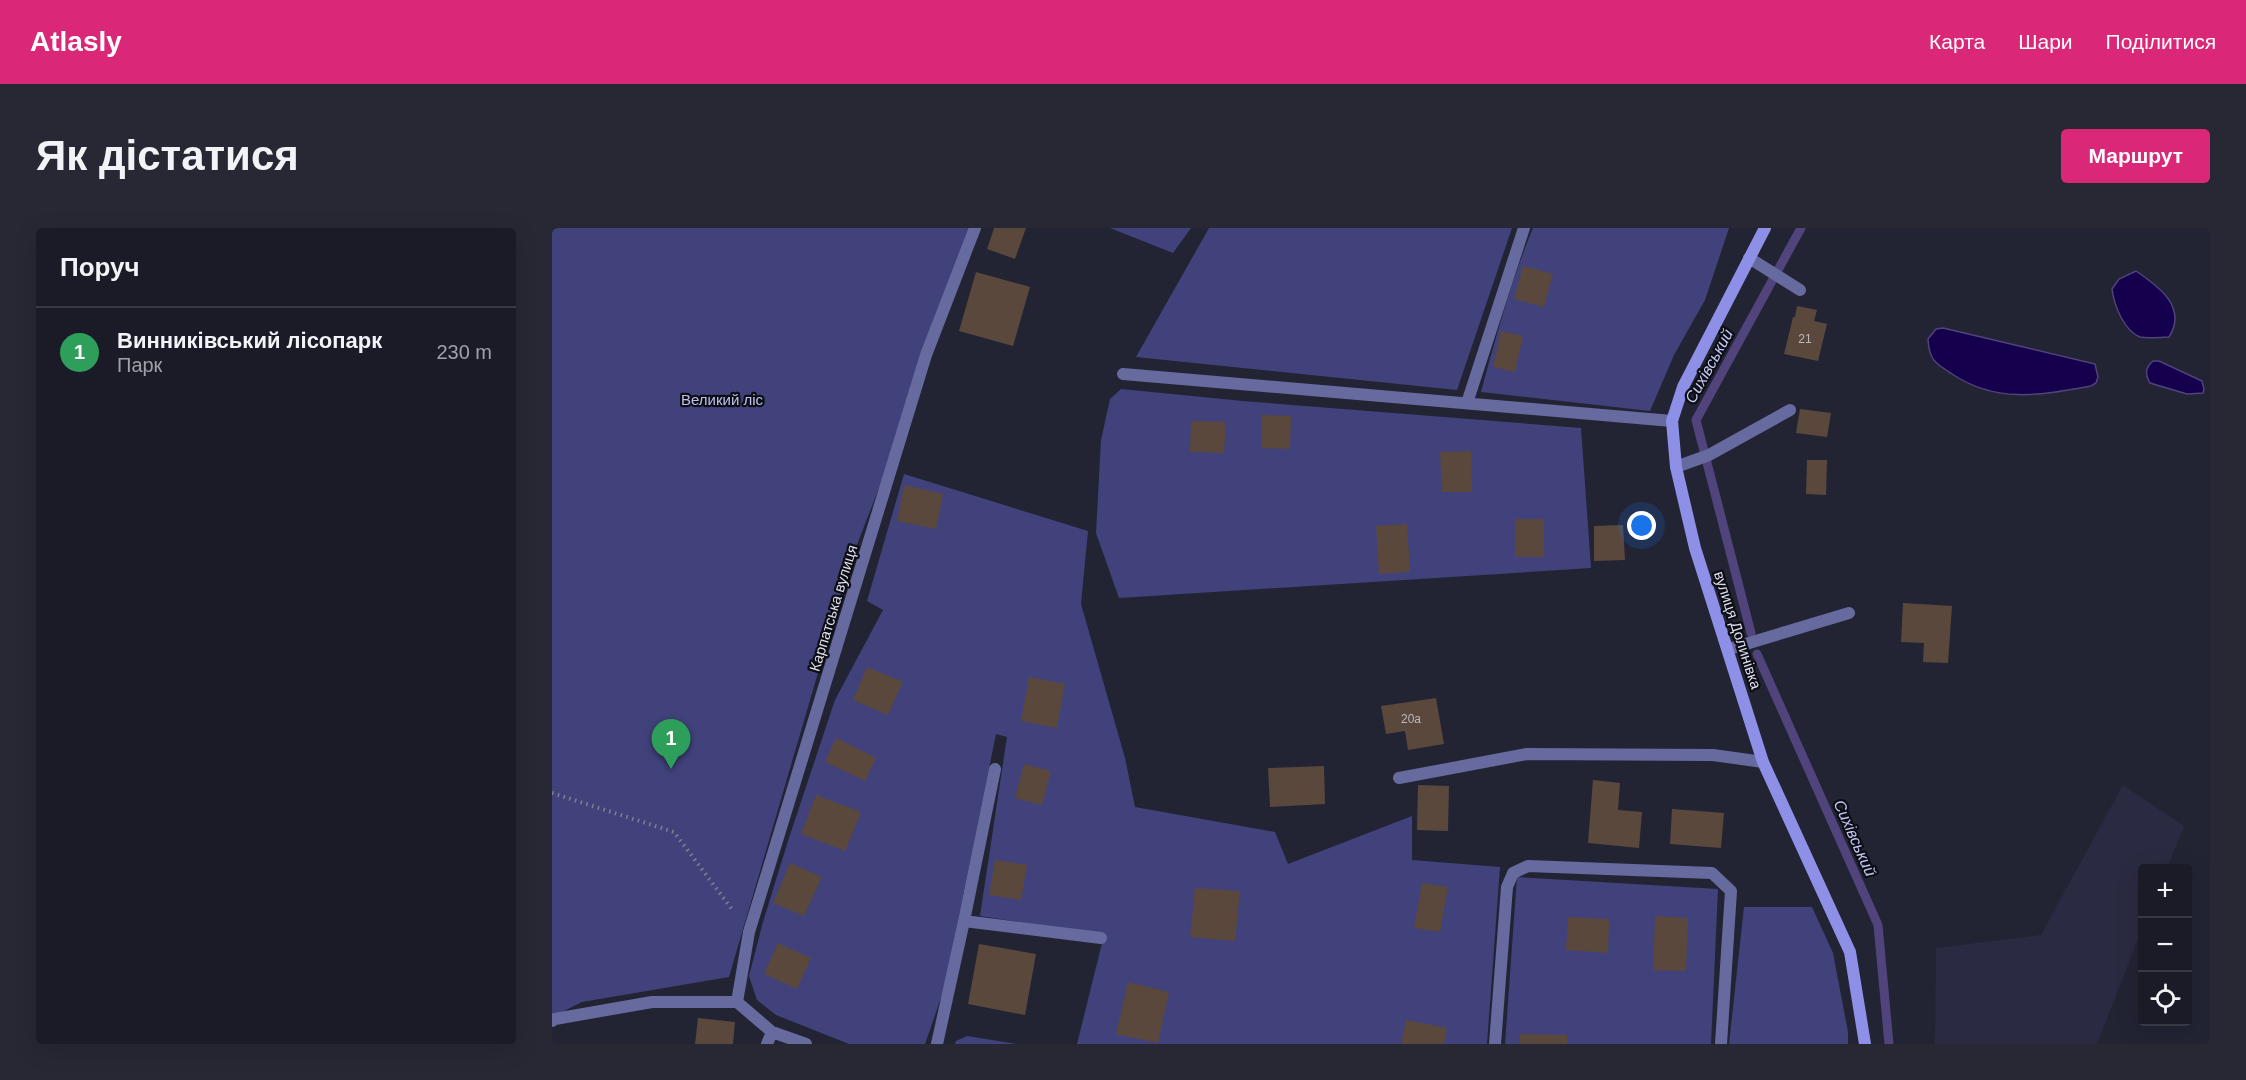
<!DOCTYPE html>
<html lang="uk">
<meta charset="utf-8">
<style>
body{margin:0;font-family:Arial,sans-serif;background:#272833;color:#f1f3f6}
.controls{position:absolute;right:18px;bottom:18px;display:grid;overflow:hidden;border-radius:6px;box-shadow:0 6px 24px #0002}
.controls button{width:54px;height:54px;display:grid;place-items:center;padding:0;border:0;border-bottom:2px solid #383944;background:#1a1b27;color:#f1f3f6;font:30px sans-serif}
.you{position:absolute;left:1090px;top:298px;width:21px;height:21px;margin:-15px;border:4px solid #fff;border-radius:50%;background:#1a73e8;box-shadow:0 0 0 9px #1a73e833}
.badge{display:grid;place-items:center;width:39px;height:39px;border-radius:50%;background:#db2777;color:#fff;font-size:20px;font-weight:700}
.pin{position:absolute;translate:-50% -50px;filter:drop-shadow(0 2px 3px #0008)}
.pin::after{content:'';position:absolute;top:32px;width:21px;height:18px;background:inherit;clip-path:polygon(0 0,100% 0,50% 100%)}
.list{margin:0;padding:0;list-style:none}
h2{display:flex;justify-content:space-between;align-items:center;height:78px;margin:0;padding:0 24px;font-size:26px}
h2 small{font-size:20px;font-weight:400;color:#9fa1a7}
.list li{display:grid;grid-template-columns:39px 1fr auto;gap:18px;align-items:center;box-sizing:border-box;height:90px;padding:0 24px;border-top:2px solid #383944}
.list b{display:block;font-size:22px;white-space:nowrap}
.list p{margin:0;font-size:20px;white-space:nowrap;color:#9fa1a7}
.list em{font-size:20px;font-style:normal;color:#9fa1a7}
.icon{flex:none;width:33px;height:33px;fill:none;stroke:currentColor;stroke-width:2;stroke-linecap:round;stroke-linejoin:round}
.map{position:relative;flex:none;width:1658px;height:816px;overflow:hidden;border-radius:6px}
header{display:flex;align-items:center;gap:36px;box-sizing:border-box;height:84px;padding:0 30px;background:#db2777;color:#fff}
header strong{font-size:28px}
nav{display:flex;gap:33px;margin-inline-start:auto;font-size:21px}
.intro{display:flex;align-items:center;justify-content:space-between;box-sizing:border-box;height:144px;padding:0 36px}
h1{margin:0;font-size:42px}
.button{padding:15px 27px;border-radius:6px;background:#db2777;color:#fff;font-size:21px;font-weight:700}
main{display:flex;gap:36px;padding:0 36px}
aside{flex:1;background:#1a1b27;border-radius:6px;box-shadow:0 6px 24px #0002}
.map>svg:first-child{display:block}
</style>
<header>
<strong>Atlasly</strong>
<nav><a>Карта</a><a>Шари</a><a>Поділитися</a></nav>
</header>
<div class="intro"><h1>Як дістатися</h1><a class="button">Маршрут</a></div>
<main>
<aside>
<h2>Поруч<small></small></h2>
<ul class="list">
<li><span class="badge" style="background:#2e9e5b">1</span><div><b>Винниківський лісопарк</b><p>Парк</p></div><em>230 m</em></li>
</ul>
</aside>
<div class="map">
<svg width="1658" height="816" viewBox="0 0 1658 816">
<rect width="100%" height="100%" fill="#222434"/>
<path fill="#2a2b42" d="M1571,557L1632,598L1615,640H1590V701L1545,816H1383L1384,720L1489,707Z"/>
<path fill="#41427c" d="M0,0H428L299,332L177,749L30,774L0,789Z
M558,0H639L621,25Z
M657,0H960L905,162L584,129Z
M981,0H1177L1153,72L1122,127L1098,183L929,164C944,109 959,53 981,0Z
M569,161L691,173L1029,200L1039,340L567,370L544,305L549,212L558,171Z
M352,246L536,303L529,376L573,530L583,579L723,604L736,636L860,588V632L948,639L935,816H525L552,707L428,688L455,509L444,506L392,761L373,816H297L224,787L205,772L197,748L211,694L236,613L283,472L331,382L315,373Z
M965,649L1166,661L1159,816H953Z
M1192,679H1260L1281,725L1296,804V816H1177Z
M415,808L465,816H403L404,813Z"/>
<path fill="#14004c" stroke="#51437c" stroke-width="1.5" d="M1584,43C1606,58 1636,79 1617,109C1609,109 1596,111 1588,109C1572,103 1562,77 1560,61L1567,51Z
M1391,100L1543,136L1546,149L1544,155L1539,158C1489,167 1445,176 1400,146C1383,135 1377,132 1376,111L1384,101Z
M1601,133H1607L1650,153L1652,161L1651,165L1635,166L1598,155C1593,146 1593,140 1601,133Z"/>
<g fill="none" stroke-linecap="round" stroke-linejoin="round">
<path stroke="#51437c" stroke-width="9" d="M1199,405L1144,192L1249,0
M1205,426L1326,697L1337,816"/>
</g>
<path fill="#5a483c" d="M442,0H474L463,31L435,21Z
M971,38L1001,46L992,79L962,71Z
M424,44L478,59L461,118L407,103Z
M1245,78L1265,82L1262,93L1275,96L1266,133L1232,126L1241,89H1243Z
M949,103L971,108L963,144L941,139Z
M1248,181L1279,185L1275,209L1244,205Z
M710,187L739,188L738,221L709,220Z
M639,193L674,194L672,225L638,224Z
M919,223L920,264H890L888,224Z
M1255,232H1275L1274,267L1254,266Z
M352,257L391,266L384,301L345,293Z
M963,291H992V329H963Z
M855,296L858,344L827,346L824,298Z
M1071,297L1073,332L1042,333V298Z
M1351,375L1400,378L1396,435L1371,434L1372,415L1349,414Z
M315,439L351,454L336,487L301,472Z
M477,449L513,456L505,500L469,493Z
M884,470L892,516L856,522L853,503L834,506L829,478Z
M284,510L324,530L313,553L273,534Z
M472,536L499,543L490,577L463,570Z
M772,538L773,576L718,579L716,540Z
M1041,552L1068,555L1066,582L1090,584L1087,620L1036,615Z
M866,557L897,558L896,603L865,602Z
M264,567L309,584L293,623L249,606Z
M1120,581L1172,585L1169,620L1118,616Z
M443,632L475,637L469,672L437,667Z
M238,635L270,649L252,688L221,675Z
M870,655L896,659L888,704L862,700Z
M643,660L688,663L683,713L638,709Z
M1103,688L1136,690L1134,743L1101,742Z
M1016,689L1057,691L1056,725L1014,722Z
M226,715L259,730L245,761L212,746Z
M427,716L484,726L473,787L416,776Z
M576,754L617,764L606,815L564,806Z
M146,790L183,794L181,816H143Z
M854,792L895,800L892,816H849Z
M968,806L1015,807V816H968Z"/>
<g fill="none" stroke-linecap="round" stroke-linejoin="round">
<path stroke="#80818f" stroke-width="4" stroke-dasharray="1.5 4.5" stroke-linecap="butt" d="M0,565L122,604L182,684"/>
<path stroke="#676a9f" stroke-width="12" d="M1197,30L1248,62
M571,146L1120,193
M915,175L972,0
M1124,239L1157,227L1238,182
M1177,421L1297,385
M847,550L975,526L1161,527L1211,534
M412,693L549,710
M185,774L197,704L374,127L423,0
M0,793L3,791L100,774H185L220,804L254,816
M215,816L220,804
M385,816L412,693L443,541
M943,816L955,659L961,645L976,638L1160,645L1179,663L1169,816"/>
<path stroke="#8d90e6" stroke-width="12" d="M1213,0L1131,159L1120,193L1124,239L1143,320L1211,534L1298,724L1313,816"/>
</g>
<g text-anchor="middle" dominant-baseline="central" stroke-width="4.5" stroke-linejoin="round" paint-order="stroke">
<g font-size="12" fill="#bdb9bf">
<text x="1253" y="111">21</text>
<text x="859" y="491">20а</text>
</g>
<g font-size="15" fill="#bdc1ed" stroke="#0d0e15">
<text x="170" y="171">Великий ліс</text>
</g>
<g font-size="15" fill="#dedfeb" stroke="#0d0e15">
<text transform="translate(281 380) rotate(-73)">Карпатська вулиця</text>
<text transform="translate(1186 402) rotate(72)">вулиця Долинівка</text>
</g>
<g font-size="16" font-style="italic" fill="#c3c7f3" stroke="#0d0e15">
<text transform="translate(1157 138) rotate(-61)">Сихівський</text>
<text transform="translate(1303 610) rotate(66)">Сихівський</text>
</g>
</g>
</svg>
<div class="controls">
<button>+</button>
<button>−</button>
<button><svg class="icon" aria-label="locate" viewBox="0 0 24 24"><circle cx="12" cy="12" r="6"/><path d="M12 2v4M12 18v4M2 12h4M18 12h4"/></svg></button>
</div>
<div class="you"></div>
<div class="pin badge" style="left:119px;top:541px;background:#2e9e5b">1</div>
</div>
</main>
